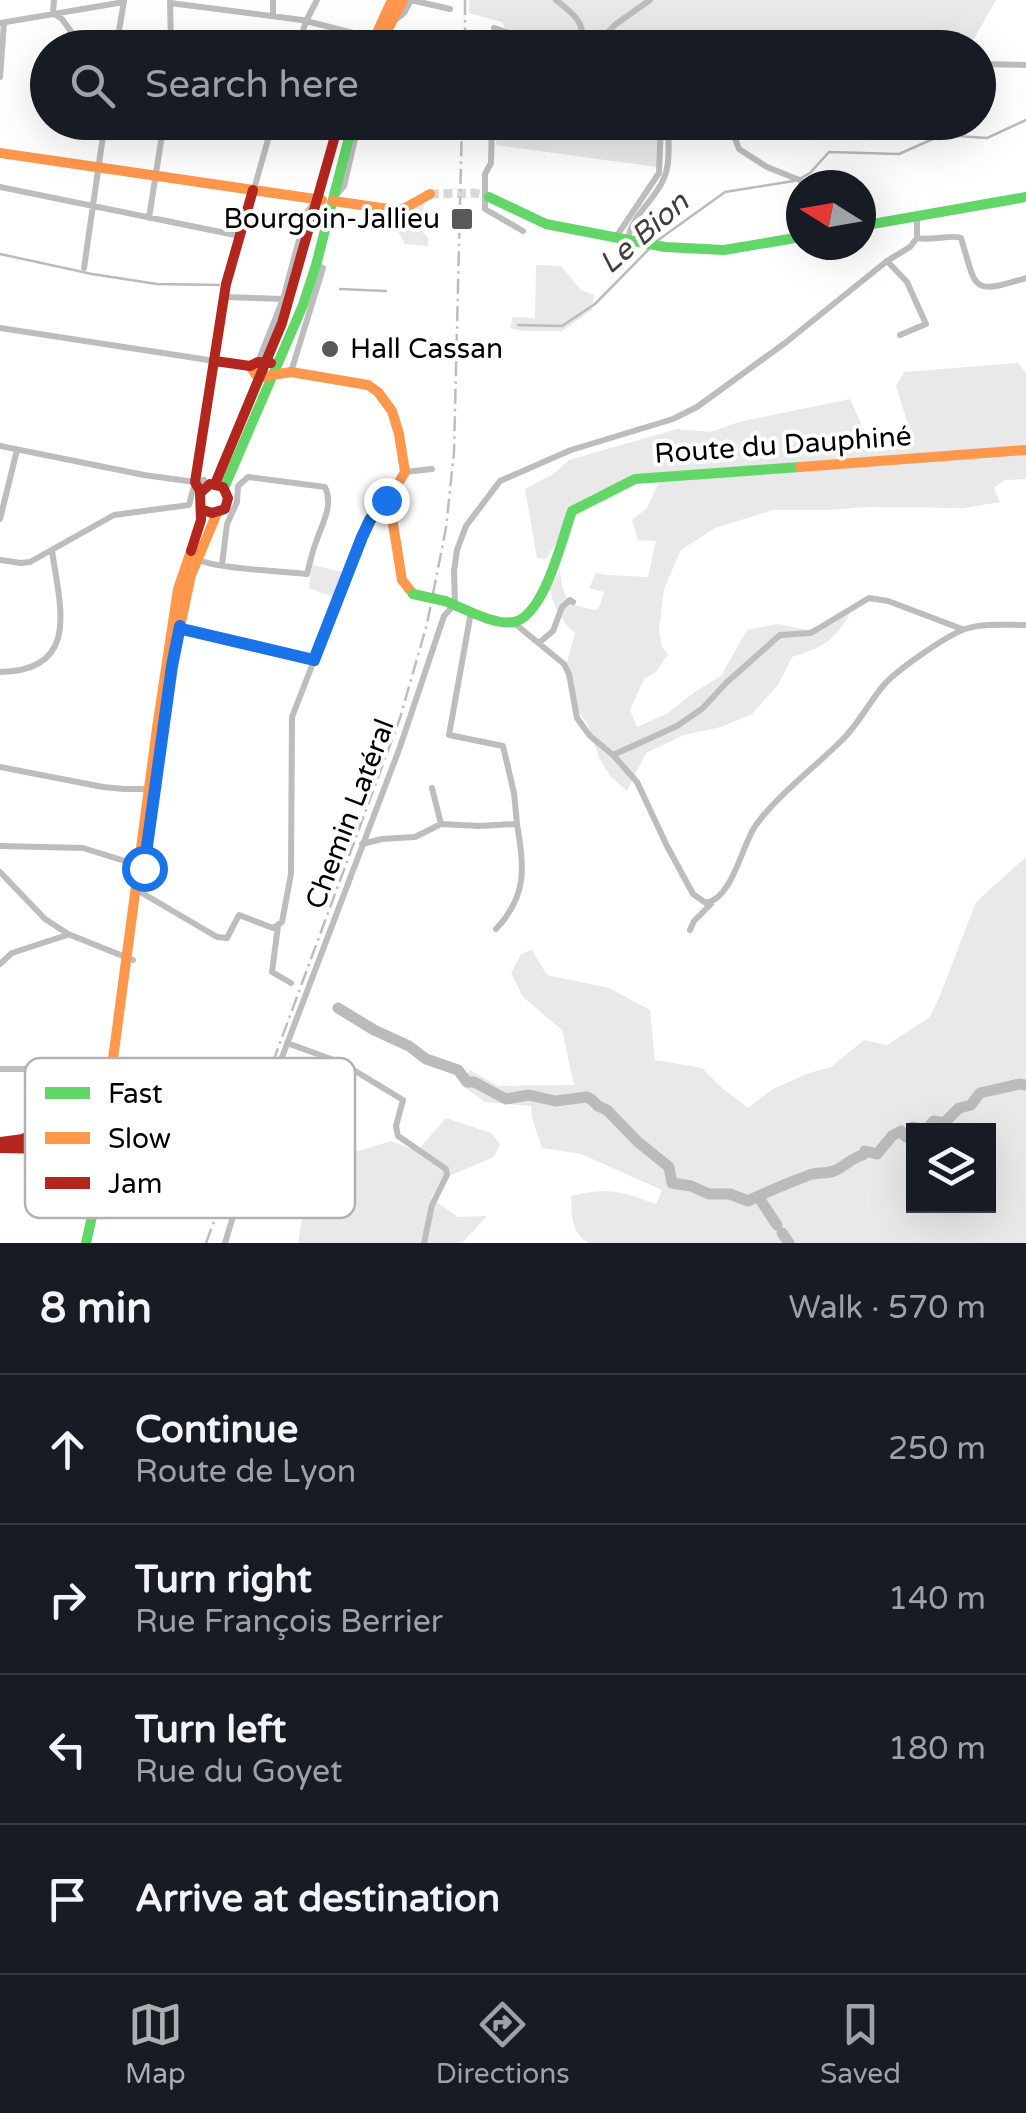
<!DOCTYPE html>
<meta charset="utf-8">
<style>
body{margin:0;font-family:"Varela Round",sans-serif;background:#20242c;color:#f1f3f6}
.controls{position:absolute;right:30px;bottom:30px;display:grid;overflow:hidden;border-radius:0px;box-shadow:0 10px 40px #0002}
.controls button{width:90px;height:90px;display:grid;place-items:center;padding:0;border:0;border-bottom:2px solid #363941;background:#171b24;color:#f1f3f6;font:50px sans-serif}
.compass{position:absolute;left:786px;top:170px;width:90px;height:90px;border-radius:50%;background:#171b24;box-shadow:0 10px 40px #0002;rotate:281deg}
.stop{position:absolute;width:30px;height:30px;margin:-22px;border:8px solid #1a73e8;border-radius:50%;background:#fff}
.stop.end{background:#1a73e8;border-color:#fff;box-shadow:0 2px 10px #0008}
.list{margin:0;padding:0;list-style:none}
h2{display:flex;justify-content:space-between;align-items:center;height:130px;margin:0;padding:0 40px;font-size:42px}
h2 small{font-size:32px;font-weight:400;color:#9ea1a6}
.list li{display:grid;grid-template-columns:65px 1fr auto;gap:30px;align-items:center;box-sizing:border-box;height:150px;padding:0 40px;border-top:2px solid #363941}
.list b{display:block;font-size:38px;white-space:nowrap}
.list p{margin:0;font-size:32px;white-space:nowrap;color:#9ea1a6}
.list em{font-size:32px;font-style:normal;color:#9ea1a6}
.icon{flex:none;width:55px;height:55px;fill:none;stroke:currentColor;stroke-width:2;stroke-linecap:round;stroke-linejoin:round}
.map{position:relative;flex:none;width:1026px;height:1243px;overflow:hidden}
.search{position:absolute;background:#171b24;box-shadow:0 10px 40px #0002;left:30px;right:30px;top:30px;height:110px;display:flex;align-items:center;gap:25px;box-sizing:border-box;padding:0 35px;border-radius:55px;color:#9ea1a6;font-size:38px}
.sheet{height:730px;background:#171b24}
nav{display:flex;justify-content:space-around;align-items:center;box-sizing:border-box;height:140px;border-top:2px solid #363941;background:#171b24;font-size:28px;color:#9ea1a6}
nav a{display:grid;justify-items:center;gap:5px}
nav .on{color:#adaeaf}
.map>svg:first-child{display:block}
</style>
<div class="map">
<svg width="1026" height="1243" viewBox="0 0 1026 1243">
<rect width="100%" height="100%" fill="#fff"/>
<path fill="#e9e9e9" fill-rule="evenodd" d="M469,0H996L969,48L946,47L935,38L878,33L722,34L681,47L616,48L612,45L609,47L593,48L583,31L576,47H571L505,28L502,22L469,13Z
M499,123H657V167L496,145Z
M424,202L423,233L428,237V246L405,244L398,232L399,219Z
M536,265L561,266L581,290L594,295L592,310L562,331H523L510,328L513,317L535,318Z
M1018,363L1026,373V479L1005,480L994,488L1000,502L964,508L869,507L827,510H773L715,528L681,550L664,589L659,630L662,647L668,654L656,672L644,679L630,710L637,727L668,713L696,691L721,676L747,630L777,624L807,630L850,614C833,642 823,647 792,657L778,685L752,714L721,727L684,735L646,753L627,791L611,777L599,758L589,727L579,712L567,662L575,633C561,621 553,606 550,589L560,571C564,601 567,606 598,610L604,592L589,588L596,573L607,575L648,577L656,541L638,540L632,520L647,508L658,484L646,473L591,495L567,513L557,542L546,559L537,558L525,489L553,474L569,460L677,429L711,432L739,422L850,399L874,452L895,448L907,421L896,386L904,372Z
M312,565L343,572L333,597L309,588Z
M1026,857V1243H589C571,1233 572,1216 571,1196C609,1187 620,1191 656,1204L662,1190L581,1154L542,1148L532,1118L531,1106L485,1102L460,1084L470,1070L498,1086L574,1085L562,1030L523,997L511,973L521,954L532,950L547,975L609,988L650,1010L655,1060L702,1068L721,1087L748,1108L773,1089L809,1073L831,1067L864,1040L887,1045L930,1017L941,993L976,902ZM914,1130H988V1206H914Z
M446,1118L491,1133L500,1144L494,1157L442,1179L431,1198L458,1217L487,1216L462,1243H298L310,1169L323,1138L359,1151L391,1141L417,1151Z"/>
<g fill="none" stroke-linecap="round" stroke-linejoin="round">
<path stroke="#bbb" stroke-width="2.5" d="M801,178L810,173L829,152L899,154L942,135L987,138L1026,120
M654,243L725,192L794,181
M0,254L92,274L157,284L219,285
M340,289L386,291
M518,325L562,326L595,304L649,249"/>
<path stroke="#bbb" stroke-width="11" d="M338,1008L374,1030L409,1046L426,1059L458,1070L467,1082H474L506,1099L529,1095L555,1101L587,1097L592,1100L598,1106L607,1110L638,1142L669,1167L672,1183L691,1186L709,1194H730L748,1201C768,1191 789,1183 809,1175C817,1172 826,1174 834,1171C844,1167 851,1158 863,1155L865,1151L877,1154L892,1136L901,1131L906,1137L909,1136L913,1127L926,1130L934,1121L944,1123L959,1108L971,1105L980,1093L1019,1084L1026,1085
M761,1195V1201L777,1225
M782,1233L789,1243"/>
<path stroke="#d9d9d9" stroke-width="9" stroke-dasharray="9 4.5" stroke-linecap="butt" d="M430,194L475,193L489,197"/>
<path stroke="#bdbdbd" stroke-width="6" d="M54,0L53,13L62,19L83,48
M170,0L171,48
M411,0L450,9
M556,0C576,16 584,21 584,48
M170,3L302,20L357,34L354,48
M273,16V0
M393,22L404,13L411,0
M0,23L124,2
M383,40L415,48
M116,48L124,1
M298,48L306,21L317,0
M494,48V28L556,48
M592,48L616,24L650,0
M978,64L1026,65
M0,77L4,23
M492,122L491,163L485,174V209L523,231
M729,122L739,149L767,167L812,185
M0,187L240,236
M254,189L273,122
M336,196L344,186L359,122
M861,216L863,226
M149,218L164,122
M616,237L659,173L661,122
M917,238C933,241 951,234 961,238C977,290 970,295 1026,278
M628,239C632,214 655,201 664,178C671,162 668,140 668,122
M887,261L907,282L926,324L900,335
M84,268L105,122
M224,297L283,299
M0,328L215,361
M258,362L283,299L306,214L313,204
M291,372L323,268L316,265
M0,446L144,475L195,482L204,480
M405,472L432,469
M0,519L17,450
M195,558C212,569 283,571 307,574C310,563 312,552 316,542C322,524 334,505 325,487L248,477L238,486L237,502L227,524L222,565
M0,560L21,563L30,562L114,515L189,505L195,482
M514,623L564,664L569,674L577,718L590,736L613,755L637,782L667,846L693,894L706,903C732,898 741,849 754,828C772,800 816,766 841,741C858,725 868,704 883,686C895,671 946,636 965,629C983,623 1007,625 1026,625
M180,626L182,629L314,660
M540,642L553,631L562,607L570,600L573,602
M0,672C81,671 60,606 52,551
M613,755L677,726L703,708L726,683L780,635L811,633L869,598L888,601L962,629
M0,767L103,787L124,789H155
M432,788L441,824
M362,844L382,839L415,837L441,824L479,826L517,824L514,793L503,746L449,735L471,612
M0,846L83,848L144,867
M0,872L45,919L68,934L133,960
M137,890L217,937L227,938L239,915L273,928L282,922L291,874L292,717L362,537L370,520L389,499
M278,926L272,972L291,983
M496,929C528,895 524,867 517,824
M690,930L694,921L711,904
M0,964L12,953L67,935
M287,1043L342,1063L403,1100L396,1126L398,1136L446,1169L447,1175L432,1205L424,1243
M0,1069H55
M225,1243L276,1073L400,747L444,616L455,604L454,571L457,550L466,526L500,481L571,450L673,419L697,407L785,343L887,261L910,247L917,238V218"/>
<path stroke="#63d668" stroke-width="10" d="M489,197L546,224L665,247L724,250L801,237
M861,226L1026,197
M224,488L303,305L316,265L353,122
M445,601C463,608 495,626 514,622C545,615 562,538 572,511L635,479L800,467
M86,1243L101,1177L100,1165L87,1143"/>
<path stroke="#ff974d" stroke-width="10" d="M370,48L392,0
M378,48L403,0
M0,153L322,200
M333,201L396,210L405,208L430,194
M250,366L256,375L261,377L291,372L368,385L378,392L392,411L399,434L405,472L389,499L402,580L413,594
M800,467L1026,450
M174,655L191,575L217,513
M76,1112C109,1146 58,1176 42,1144C36,1133 41,1123 48,1114C75,1103 90,1121 109,1089L157,728L178,589L191,551"/>
<path stroke="#b3261e" stroke-width="10" d="M215,361L250,366L258,362L271,363
M215,484L282,323L339,122
M200,491L195,482L226,284L253,190
M191,551L201,520L200,493L210,484L223,487L228,498L225,509L212,513L203,510
M88,1128L110,1101
M0,1142L23,1139L40,1130
M0,1148L45,1149
M74,1156L88,1163L95,1172L92,1192"/>
<path stroke="#bdbdbd" stroke-width="2.5" stroke-dasharray="15 5 2.5 5" stroke-linecap="butt" d="M465,0V48
M206,1243L400,718L427,624L446,528L454,452L462,122"/>
<path stroke="#63d668" stroke-width="10" d="M413,594L445,601"/>
</g>
<g fill="none" stroke-linecap="round" stroke-linejoin="round">
<path stroke="#1a73e8" stroke-width="12" d="M144,868L172,666L180,626L182,629L314,660L362,537L370,520L386,500"/>
</g>
<g fill="#595959" stroke="#fff" stroke-width="4">
<rect x="450" y="207" width="24" height="24" rx="5"/>
<circle cx="330" cy="349" r="10"/>
</g>
<g text-anchor="middle" dominant-baseline="central" stroke-width="8" stroke-linejoin="round" paint-order="stroke">
<g font-size="28" fill="#000" stroke="#fff" text-anchor="end">
<text x="440" y="219">Bourgoin-Jallieu</text>
<text x="350" y="349" text-anchor="start">Hall Cassan</text>
</g>
<g font-size="28" fill="#000" stroke="#fff">
<text transform="translate(783 445) rotate(-4)">Route du Dauphiné</text>
<text transform="translate(350 814) rotate(-69)">Chemin Latéral</text>
</g>
<g font-size="30" font-style="italic" fill="#3f3f3f" stroke="#fff">
<text transform="translate(644 233) rotate(-41)">Le Bion</text>
</g>
</g>
<rect x="25" y="1058" width="330" height="160" rx="15" fill="#fff" stroke="#b2b2b2" stroke-width="2.5"/>
<rect x="45" y="1087" width="45" height="12" fill="#63d668"/>
<rect x="45" y="1132" width="45" height="12" fill="#ff974d"/>
<rect x="45" y="1177" width="45" height="12" fill="#b3261e"/>
<g font-size="28" fill="#000">
<text x="108" y="1103">Fast</text>
<text x="108" y="1148">Slow</text>
<text x="108" y="1193">Jam</text>
</g>
</svg>
<div class="controls">
<button><svg class="icon" aria-label="layers" viewBox="0 0 24 24"><path d="M12 4l9 5-9 5-9-5zM3 14l9 5 9-5"/></svg></button>
</div>
<svg class="compass" viewBox="-18 -18 36 36"><path d="M0-13l5 13h-10z" fill="#e53935"/><path d="M0 13l5-13h-10z" fill="#9ea1a6"/></svg>
<div class="stop" style="left:144px;top:868px"></div>
<div class="stop end" style="left:386px;top:500px"></div>
<div class="search"><svg class="icon" aria-label="search" viewBox="0 0 24 24"><circle cx="10" cy="10" r="6"/><path d="M15 15l6 6"/></svg>Search here</div>
</div>
<section class="sheet">
<h2>8 min<small>Walk · 570 m</small></h2>
<ul class="list">
<li><svg class="icon" aria-label="ahead" viewBox="0 0 24 24"><path d="M12 20V5M6 11l6-6 6 6"/></svg><div><b>Continue</b><p>Route de Lyon</p></div><em>250 m</em></li>
<li><svg class="icon" aria-label="right" viewBox="0 0 24 24"><path d="M7 20v-9h11M14 6l5 5-5 5"/></svg><div><b>Turn right</b><p>Rue François Berrier</p></div><em>140 m</em></li>
<li><svg class="icon" aria-label="left" viewBox="0 0 24 24"><path d="M17 20v-9H6M10 6l-5 5 5 5"/></svg><div><b>Turn left</b><p>Rue du Goyet</p></div><em>180 m</em></li>
<li><svg class="icon" aria-label="arrive" viewBox="0 0 24 24"><path d="M6 21V4h12l-3 4 3 4H6"/></svg><div><b>Arrive at destination</b></div></li>
</ul>
</section>
<nav>
<a class="on"><svg class="icon" aria-label="map" viewBox="0 0 24 24"><path d="M3 6l6-2 6 2 6-2v14l-6 2-6-2-6 2zM9 4v14M15 6v14"/></svg>Map</a>
<a><svg class="icon" aria-label="directions" viewBox="0 0 24 24"><path d="M12 3l9 9-9 9-9-9zM9 14v-3h6M13 9l2 2-2 2"/></svg>Directions</a>
<a><svg class="icon" aria-label="saved" viewBox="0 0 24 24"><path d="M7 4h10v16l-5-4-5 4z"/></svg>Saved</a>
</nav>
